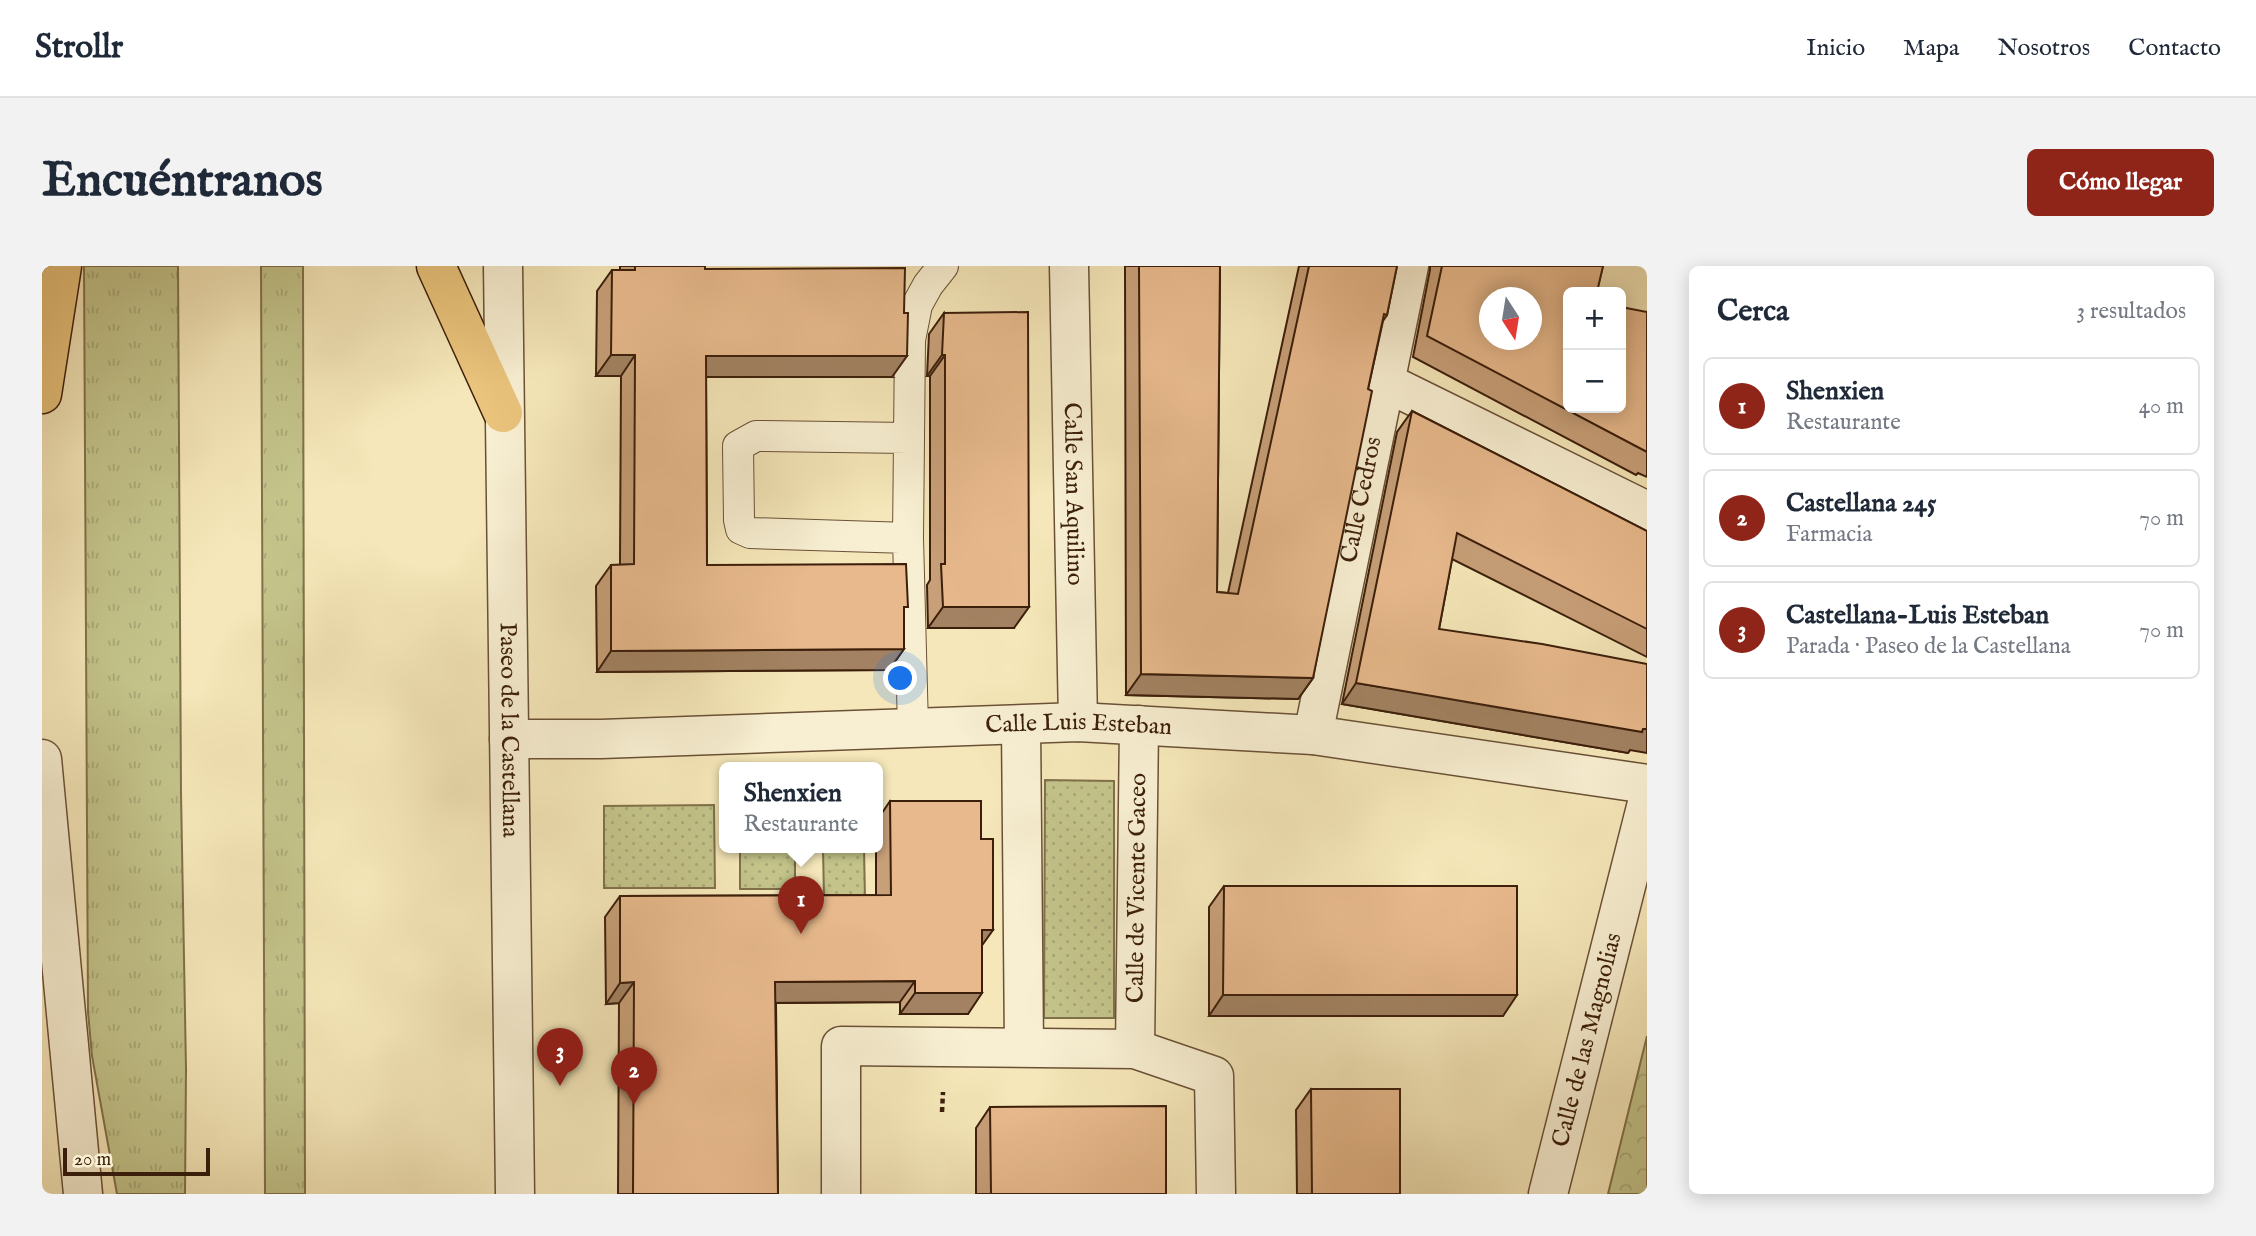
<!DOCTYPE html>
<html lang="es">
<meta charset="utf-8">
<style>
body{margin:0;font-family:"IM FELL English",serif;background:#f2f2f3;color:#1f2937}
.controls{position:absolute;right:21px;top:21px;display:grid;overflow:hidden;border-radius:10px;box-shadow:0 4px 18px #0003}
.controls button{width:63px;height:63px;display:grid;place-items:center;padding:0;border:0;border-bottom:2px solid #e0e1e3;background:#fff;color:#1f2937;font:35px sans-serif}
.compass{position:absolute;left:1437px;top:21px;width:63px;height:63px;border-radius:50%;background:#fff;box-shadow:0 4px 18px #0003;rotate:168deg}
.scale{position:absolute;left:21px;bottom:18px;width:147px;box-sizing:border-box;padding-left:7px;border:4px solid #3c1f0b;border-top:0;font-size:19px;line-height:24px;white-space:nowrap;color:#3c1f0b;-webkit-text-stroke:5px #f8efd2;paint-order:stroke}
.you{position:absolute;left:859px;top:413px;width:24px;height:24px;margin:-18px;border:5px solid #fff;border-radius:50%;background:#1a73e8;box-shadow:0 0 0 10px #1a73e833}
.badge{display:grid;place-items:center;width:46px;height:46px;border-radius:50%;background:#8f2418;color:#fff;font-size:23px;font-weight:700}
.pin{position:absolute;translate:-50% -58px;filter:drop-shadow(0 2px 4px #0008)}
.pin::after{content:'';position:absolute;top:37px;width:24px;height:21px;background:inherit;clip-path:polygon(0 0,100% 0,50% 100%)}
.popup{position:absolute;left:677px;top:496px;width:164px;height:91px;box-sizing:border-box;display:grid;place-content:center;border-radius:10px;background:#fff;filter:drop-shadow(0 2px 5px #0005);font-size:23px;white-space:nowrap;color:#747a83}
.popup b{font-size:26px;color:#1f2937}
.popup::after{content:'';position:absolute;left:50%;top:100%;margin-left:-14px;border:14px solid transparent;border-top-color:#fff}
.list{margin:0;padding:0;list-style:none}
h2{display:flex;justify-content:space-between;align-items:center;height:91px;margin:0;padding:0 28px;font-size:30px}
h2 small{font-size:23px;font-weight:400;color:#747a83}
.list li{display:grid;grid-template-columns:46px 1fr auto;gap:21px;align-items:center;box-sizing:border-box;height:98px;margin:0 14px 14px;padding:0 14px;border:2px solid #e0e1e3;border-radius:10px}
.list b{display:block;font-size:26px;white-space:nowrap}
.list p{margin:0;font-size:23px;white-space:nowrap;color:#747a83}
.list em{font-size:23px;font-style:normal;color:#747a83}
.map{position:relative;flex:none;width:1605px;height:928px;overflow:hidden;border-radius:10px}
header{display:flex;align-items:center;gap:42px;box-sizing:border-box;height:98px;padding:0 35px;background:#fff;border-bottom:2px solid #e0e1e3}
header strong{font-size:33px}
nav{display:flex;gap:38px;margin-inline-start:auto;font-size:24px}
.intro{display:flex;align-items:center;justify-content:space-between;box-sizing:border-box;height:168px;padding:0 42px}
h1{margin:0;font-size:49px}
.button{padding:18px 32px;border-radius:10px;background:#8f2418;color:#fff;font-size:24px;font-weight:700}
main{display:flex;gap:42px;padding:0 42px}
aside{flex:1;background:#fff;border-radius:10px;box-shadow:0 4px 18px #0003}
.map>svg:first-child{display:block}
</style>
<header>
<strong>Strollr</strong>
<nav><a>Inicio</a><a>Mapa</a><a>Nosotros</a><a>Contacto</a></nav>
</header>
<div class="intro"><h1>Encuéntranos</h1><a class="button">Cómo llegar</a></div>
<main>
<div class="map">
<svg width="1605" height="928" viewBox="0 0 1605 928">
<defs>
<pattern id="grass-tufts" width="24" height="20" patternUnits="userSpaceOnUse" patternTransform="scale(1.75)"><rect width="24" height="20" fill="#c3c38a"/><path d="M3 7l-1-3M5 7V3M7 7l1-3M15 17l-1-3M17 17v-4M19 17l1-3" fill="none" stroke="#a8a776"/></pattern>
<pattern id="forest-crowns" width="20" height="18" patternUnits="userSpaceOnUse" patternTransform="scale(1.75)"><rect width="20" height="18" fill="#c3c38a"/><path d="M2 6a3 3 0 1 1 6 0M12 15a3 3 0 1 1 6 0" fill="none" stroke="#a8a776"/></pattern>
<pattern id="garden-dots" width="8" height="8" patternUnits="userSpaceOnUse" patternTransform="scale(1.75)"><rect width="8" height="8" fill="#c3c38a"/><path d="M2 2h.1M6 6h.1" fill="none" stroke="#a8a776" stroke-width="1.8" stroke-linecap="round"/></pattern>
</defs>
<rect width="100%" height="100%" fill="#f5e7b9"/>
<filter id="stains"><feTurbulence type="fractalNoise" baseFrequency=".00286" numOctaves="4"/><feColorMatrix values="0 0 0 0 .2 0 0 0 0 .09 0 0 0 0 .02 0 0 0 .5 -.17"/></filter>
<radialGradient id="worn" r=".72"><stop offset=".6" stop-color="#630" stop-opacity="0"/><stop offset="1" stop-color="#630" stop-opacity=".3"/></radialGradient>
<path fill="url(#grass-tufts)" stroke="#80714a" stroke-width="2" d="M42,0H136L139,527L144,803L143,928H75L50,790L46,746Z
M219,0H261L263,928H223Z"/>
<path fill="url(#forest-crowns)" stroke="#80714a" stroke-width="2" d="M1605,770V928H1566Z"/>
<path fill="url(#garden-dots)" stroke="#80714a" stroke-width="2" d="M1003,514L1072,515V752H1002Z
M672,539L673,622H562V540Z
M698,582H753V623H698Z
M781,582H822L823,633H782Z"/>
<g fill="none" stroke-linecap="round" stroke-linejoin="round">
<defs>
<path id="service" d="M866,172L714,170L696,180L697,254L699,263L708,267L866,272
M871,462L866,272L868,74L875,39L886,19L901,0"/>
<g id="minor">
<path id="s1" d="M461,0L473,928"/>
<path id="s2" d="M1027,0L1036,456"/>
<path d="M1343,116L1605,245"/>
<path d="M979,459L982,781"/>
<path id="s3" d="M1271,469L1367,0"/>
<path id="s4" d="M467,473H559L1036,456L1271,469L1605,518"/>
<path d="M0,493L41,928"/>
<path id="s5" d="M1093,783L1097,459"/>
<path d="M799,928V780L1093,783L1172,810L1174,928"/>
<path id="s6" d="M1506,928L1605,537"/>
</g>
<path id="trunk" d="M394,0L461,147
M0,128L20,0"/>
</defs>
<use href="#service" stroke="#6a5136" stroke-width="32"/>
<use href="#minor" stroke="#6a5136" stroke-width="41"/>
<use href="#trunk" stroke="#3c1f0b" stroke-width="41"/>
<path stroke="#3c1f0b" stroke-width="4.5" stroke-dasharray="5 3.5" stroke-linecap="butt" d="M900,846L901,826"/>
<use href="#service" stroke="#f8efd2" stroke-width="30"/>
<use href="#minor" stroke="#f8efd2" stroke-width="38"/>
<use href="#trunk" stroke="#eac47c" stroke-width="38"/>
</g>
<path fill="#c79f78" stroke="#3c1f0b" stroke-width="2" d="M578,0H663V3L850,111H664L665,299L862,347V383L847,404L555,406L554,320L569,299H578L579,110H554L555,25L570,4H578Z
M1083,0H1178L1175,326L1186,327L1257,0H1355L1345,49L1341,55L1326,123L1271,412L1256,433L1084,429Z
M1388,0H1561L1526,142L1605,46V211L1596,207L1594,209L1371,91L1388,4Z
M902,47L972,362H886L885,319L888,314V110H885L887,68Z
M1370,145L1605,265V391L1410,293L1397,363L1588,484L1586,487L1300,438L1355,166Z
M848,535L940,680L926,748H858V736L734,737L736,928H576L577,737L564,738L563,651L578,630L834,629V582H836V553Z
M1182,620L1461,750H1167V641Z
M1269,823L1358,928H1255L1254,844Z
M948,841L1124,928H934V862Z"/>
<path fill="#a28262" stroke="#3c1f0b" stroke-width="2" d="M569,89H593L579,110H554Z
M900,89H903L888,110H885Z
M664,90H865L850,111H649Z
M901,341H987L972,362H886Z
M862,383L847,404L555,406L569,385Z
M1099,408L1271,412L1256,433L1084,429Z
M1314,417L1605,463V487L1588,484L1586,487L1300,438Z
M940,664H951L936,685Z
M873,715L858,736L719,737L733,716Z
M592,716L577,737L564,738L578,717Z
M873,727H940L926,748H858Z
M1181,729H1475L1461,750H1167Z"/>
<path fill="#e7b98c" stroke="#3c1f0b" stroke-width="2" fill-rule="evenodd" d="M593,0H663V3L863,2L862,47H866L865,90H664L665,299L864,298L866,341H862V383L569,385V299L592,298L593,89H569L570,4H593Z
M1097,0H1178L1175,326L1196,328L1267,0H1355L1345,49L1342,48L1326,123L1330,125L1271,412L1099,408Z
M1400,0H1561L1555,26H1526V142H1579V41L1605,46V186L1385,70ZM1447,32H1489V74H1447Z
M986,46L987,341H901L899,298H903V89H900L902,47Z
M1370,145L1605,265V363L1415,267L1397,363L1500,378L1605,398V463H1601L1600,466L1314,417Z
M848,535H939V573H951V664H940V727H873V715L733,716L736,928H591L592,716L578,717V630L849,629Z
M1182,620H1475V729H1181Z
M1269,823H1358V928H1270Z
M1124,840V928H949L948,841Z"/>
<g text-anchor="middle" dominant-baseline="central" stroke-width="5" stroke-linejoin="round" paint-order="stroke">
<g font-size="24" fill="#3c1f0b" stroke="#f8efd2">
<text stroke="none"><textPath href="#s2" startOffset="228">Calle San Aquilino</textPath></text>
<text stroke="none"><textPath href="#s3" startOffset="240">Calle Cedros</textPath></text>
<text stroke="none"><textPath href="#s4" startOffset="570">Calle Luis Esteban</textPath></text>
<text stroke="none"><textPath href="#s1" startOffset="464">Paseo de la Castellana</textPath></text>
<text stroke="none"><textPath href="#s5" startOffset="161">Calle de Vicente Gaceo</textPath></text>
<text stroke="none"><textPath href="#s6" startOffset="159">Calle de las Magnolias</textPath></text>
</g>
</g>
<rect width="100%" height="100%" filter="url(#stains)"/>
<rect width="100%" height="100%" fill="url(#worn)"/>
</svg>
<div class="controls">
<button>+</button>
<button>−</button>
</div>
<svg class="compass" viewBox="-18 -18 36 36"><path d="M0-13l5 13h-10z" fill="#e53935"/><path d="M0 13l5-13h-10z" fill="#747a83"/></svg>
<div class="scale">20 m</div>
<div class="you"></div>
<div class="pin badge" style="left:759px;top:668px">1</div>
<div class="popup"><b>Shenxien</b>Restaurante</div>
<div class="pin badge" style="left:592px;top:839px">2</div>
<div class="pin badge" style="left:518px;top:820px">3</div>
</div>
<aside>
<h2>Cerca<small>3 resultados</small></h2>
<ul class="list">
<li><span class="badge">1</span><div><b>Shenxien</b><p>Restaurante</p></div><em>40 m</em></li>
<li><span class="badge">2</span><div><b>Castellana 245</b><p>Farmacia</p></div><em>70 m</em></li>
<li><span class="badge">3</span><div><b>Castellana-Luis Esteban</b><p>Parada · Paseo de la Castellana</p></div><em>70 m</em></li>
</ul>
</aside>
</main>
